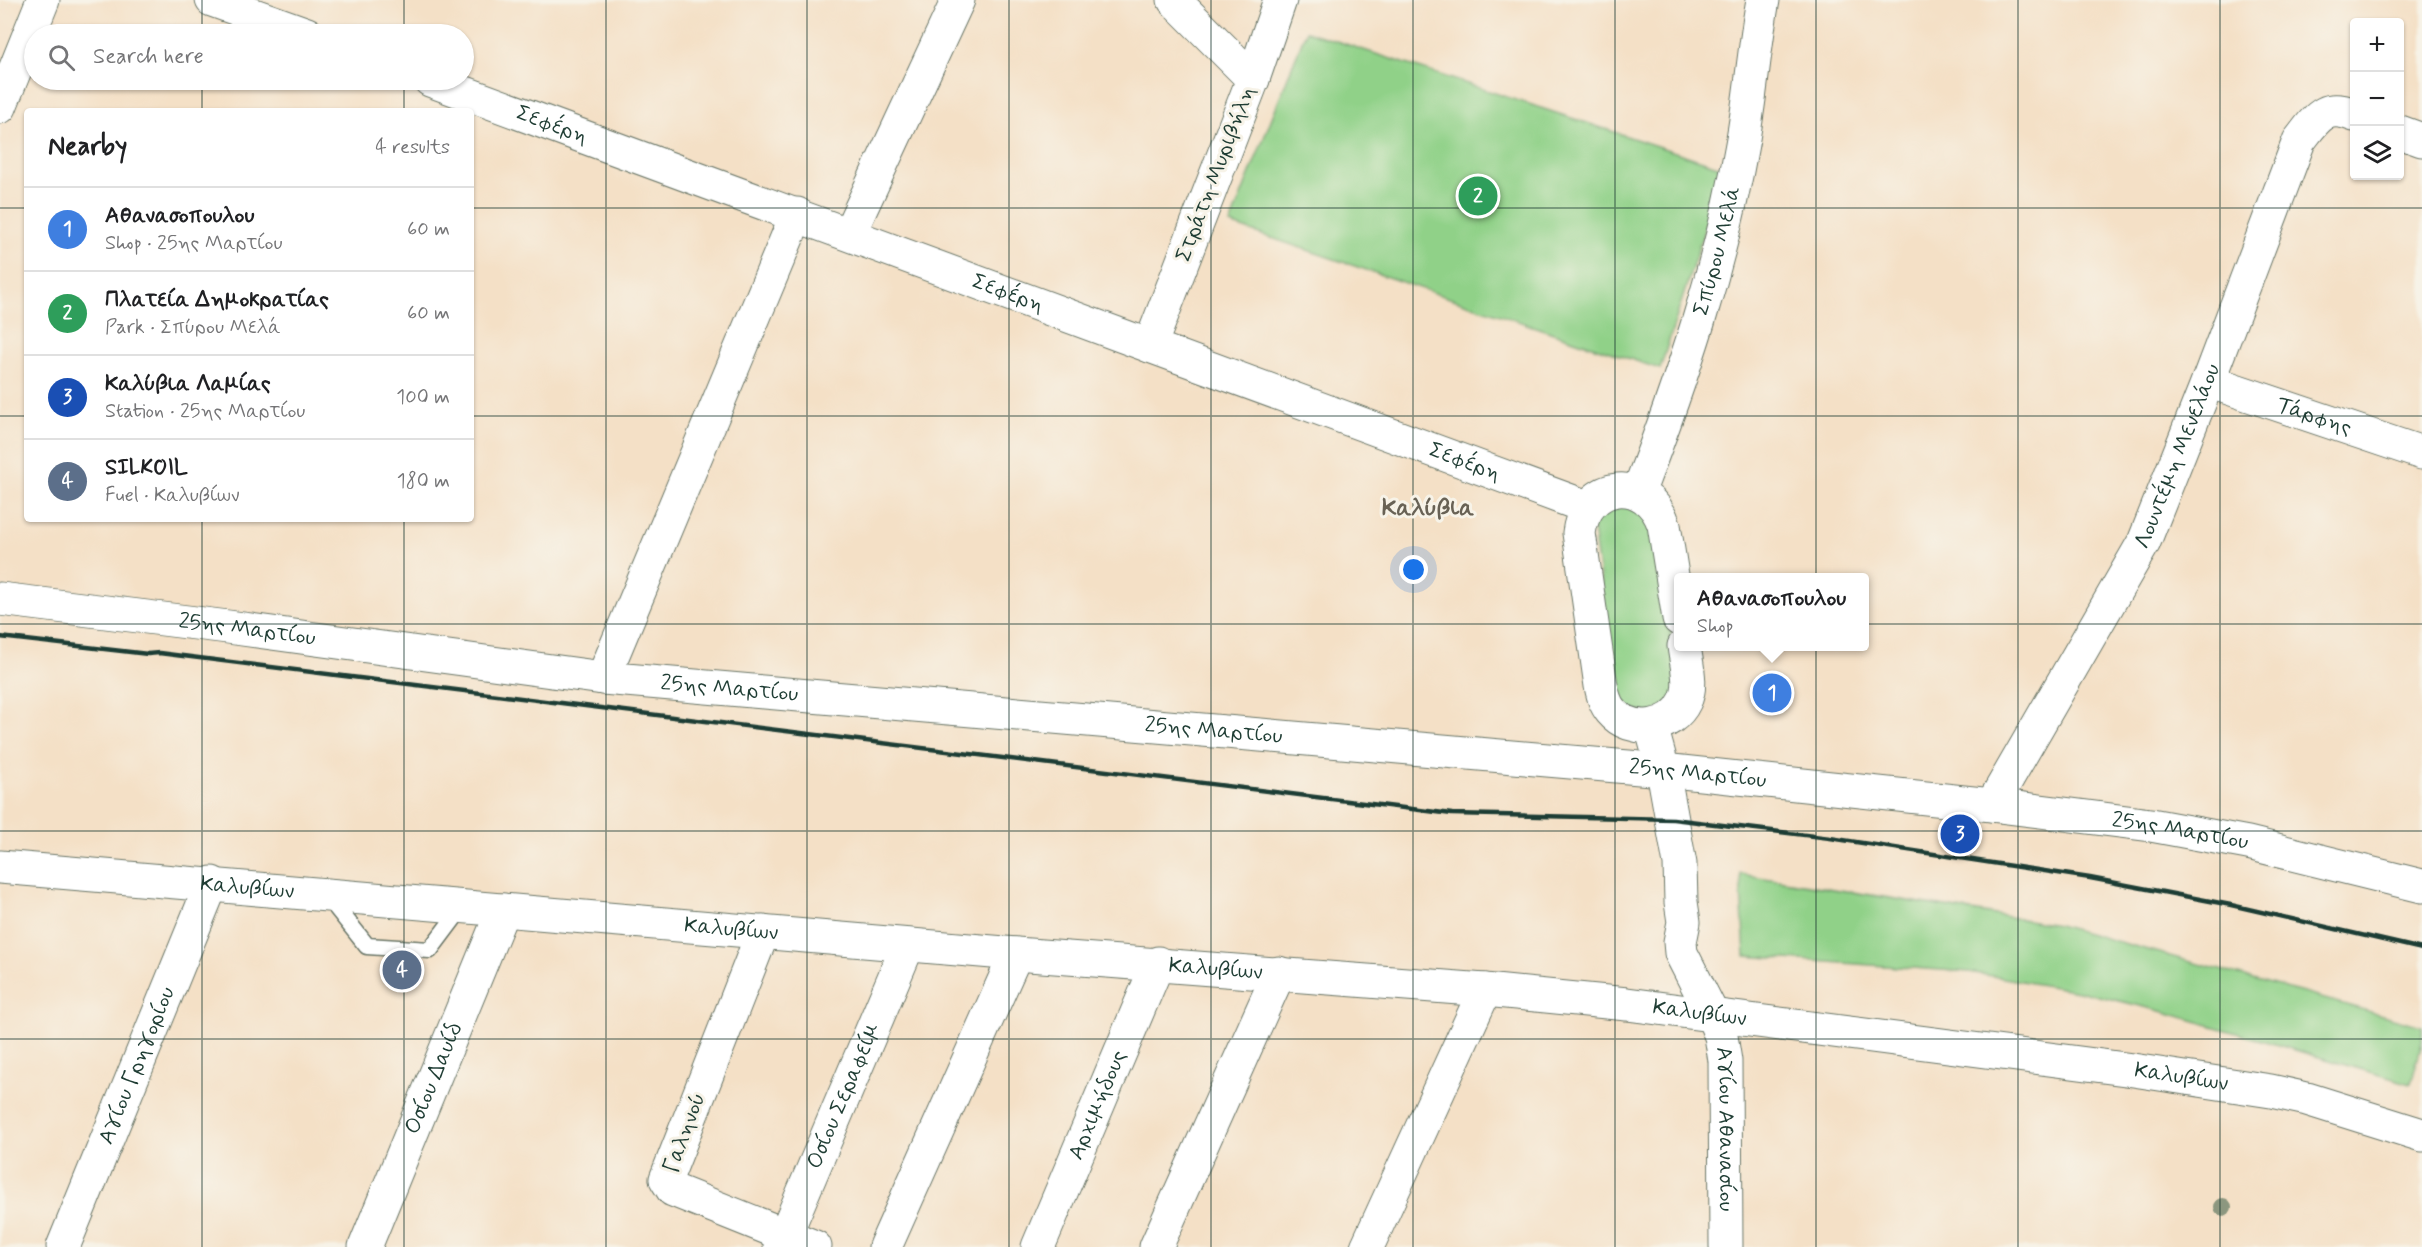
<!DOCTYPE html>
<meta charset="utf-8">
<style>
body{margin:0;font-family:Mynerve,sans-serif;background:#f2f2f2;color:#202124}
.controls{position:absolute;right:18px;top:18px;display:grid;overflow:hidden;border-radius:6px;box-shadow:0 2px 4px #0004}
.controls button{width:54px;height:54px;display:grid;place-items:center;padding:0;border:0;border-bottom:2px solid #e0e0e0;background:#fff;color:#202124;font:30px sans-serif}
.you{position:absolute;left:1414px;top:570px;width:21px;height:21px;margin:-15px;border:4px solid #fff;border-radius:50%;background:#1a73e8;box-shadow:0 0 0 9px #1a73e833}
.badge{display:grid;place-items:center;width:39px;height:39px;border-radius:50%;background:#111827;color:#fff;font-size:20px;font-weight:700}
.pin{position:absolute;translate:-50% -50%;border:3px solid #fff;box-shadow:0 2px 6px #0006}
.popup{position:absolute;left:1674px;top:573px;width:195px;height:78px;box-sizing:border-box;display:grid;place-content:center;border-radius:6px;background:#fff;filter:drop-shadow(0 2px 4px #0005);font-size:20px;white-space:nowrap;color:#757577}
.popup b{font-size:22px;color:#202124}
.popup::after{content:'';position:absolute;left:50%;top:100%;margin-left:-12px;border:12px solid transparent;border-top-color:#fff}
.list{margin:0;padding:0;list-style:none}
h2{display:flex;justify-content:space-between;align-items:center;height:78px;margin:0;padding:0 24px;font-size:26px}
h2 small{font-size:20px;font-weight:400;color:#757577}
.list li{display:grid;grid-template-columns:39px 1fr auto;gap:18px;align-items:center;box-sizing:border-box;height:84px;padding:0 24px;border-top:2px solid #e0e0e0}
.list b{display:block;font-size:22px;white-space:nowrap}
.list p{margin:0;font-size:20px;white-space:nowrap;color:#757577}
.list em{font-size:20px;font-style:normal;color:#757577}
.icon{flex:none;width:33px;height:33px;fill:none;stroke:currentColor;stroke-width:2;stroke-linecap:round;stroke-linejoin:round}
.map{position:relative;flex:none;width:2422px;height:1247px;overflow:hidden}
.search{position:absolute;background:#fff;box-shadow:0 2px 4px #0004;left:24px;top:24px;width:450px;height:66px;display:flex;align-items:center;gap:15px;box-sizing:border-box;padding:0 21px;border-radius:33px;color:#757577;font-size:22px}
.panel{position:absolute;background:#fff;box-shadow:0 2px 4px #0004;left:24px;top:108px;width:450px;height:414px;border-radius:6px}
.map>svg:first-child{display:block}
</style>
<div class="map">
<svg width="2422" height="1247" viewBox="0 0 2422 1247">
<rect width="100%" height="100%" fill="#f7f3e8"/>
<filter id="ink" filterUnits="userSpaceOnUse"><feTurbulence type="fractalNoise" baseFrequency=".0167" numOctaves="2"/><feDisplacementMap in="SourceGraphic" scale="12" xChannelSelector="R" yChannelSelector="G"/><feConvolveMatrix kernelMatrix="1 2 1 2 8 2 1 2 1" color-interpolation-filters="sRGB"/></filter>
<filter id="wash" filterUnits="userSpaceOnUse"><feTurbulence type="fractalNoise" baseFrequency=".008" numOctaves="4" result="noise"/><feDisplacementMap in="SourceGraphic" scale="24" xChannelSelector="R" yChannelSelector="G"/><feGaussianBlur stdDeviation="1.35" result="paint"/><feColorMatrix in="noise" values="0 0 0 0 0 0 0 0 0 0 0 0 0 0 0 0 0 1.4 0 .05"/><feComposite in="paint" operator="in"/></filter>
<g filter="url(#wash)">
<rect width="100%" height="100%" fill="#f4e0c6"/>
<path fill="#90d188" stroke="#58875e" stroke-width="1.5" d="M1306,31L1724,168L1660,369L1230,224Z
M1630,504L1655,523L1679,682L1675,698L1652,714L1619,707L1592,523L1601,510Z
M1740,874L2058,925L2422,1026V1042L2411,1084L2161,1011L2078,991L1969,972L1745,956Z"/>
</g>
<g filter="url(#ink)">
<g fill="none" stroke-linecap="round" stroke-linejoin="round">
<defs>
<path id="service" d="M328,897L367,946L430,950L463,906"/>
<g id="minor">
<path d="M212,0L307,34"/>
<path id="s1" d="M430,80L1150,346"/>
<path d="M0,107L43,0"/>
<path d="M2400,132L2422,140"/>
<path d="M849,234L958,0"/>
<path id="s2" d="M2208,381L2422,453"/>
<path id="s3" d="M1638,493C1682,379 1721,264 1742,144C1751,96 1754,48 1763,0"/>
<path id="s4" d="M0,599L228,627L603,678L1663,770L1992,805L2151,825L2248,843L2422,886"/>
<path d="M603,678L797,214"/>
<path id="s5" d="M1992,805L2144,542L2208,381L2299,141C2317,118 2324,103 2354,115"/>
<path d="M763,932L666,1179L673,1190L815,1247"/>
<path id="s6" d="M1712,1014L1721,1036L1725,1061L1726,1247"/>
<path id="s7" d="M63,1247L212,883"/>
<path id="s8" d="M365,1247L503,910"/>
<path id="s9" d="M780,1247L908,945"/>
<path d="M885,1247L1016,954"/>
<path id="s10" d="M1038,1247L1158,963"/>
<path d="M1156,1247L1279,973"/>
<path d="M1367,1247L1485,990"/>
</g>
<g id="tertiary">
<path d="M1174,0L1253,79"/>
<path id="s11" d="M1280,0L1253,79L1150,346L1587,507"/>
<path d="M1679,619L1664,525C1647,474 1586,480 1579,533L1601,686C1603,695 1605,704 1611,711C1631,735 1672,729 1685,701C1693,685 1686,663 1684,646"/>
<path d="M1651,726L1663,770L1680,864L1681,902L1684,922L1680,942L1681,953L1712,1014"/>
</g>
<g id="primary">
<path id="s12" d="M0,867L1016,954L1485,990L1627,1004L2133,1070L2271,1091L2307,1099L2422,1135"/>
</g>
</defs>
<use href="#service" stroke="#6a7667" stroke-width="19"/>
<use href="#minor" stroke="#6a7667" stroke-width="35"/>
<use href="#tertiary" stroke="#6a7667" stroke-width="35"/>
<use href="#primary" stroke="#6a7667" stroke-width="35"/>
<use href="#service" stroke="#fff" stroke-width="16"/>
<use href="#minor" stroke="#fff" stroke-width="33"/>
<use href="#tertiary" stroke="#fff" stroke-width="33"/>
<use href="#primary" stroke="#fff" stroke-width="33"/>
<path stroke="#1f3d34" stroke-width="4.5" d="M0,637L148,654L159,653L1452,814L1673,819L1830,838L2090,878L2231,905L2422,949"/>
</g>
<circle fill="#8c977f" cx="2223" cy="1207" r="9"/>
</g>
<path fill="none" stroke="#1f3d34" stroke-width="1.5" stroke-opacity="0.55" d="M202,0V34M404,0V34M606,0V1247M807,0V1247M1009,0V1247M1211,0V1247M1413,0V1247M1615,0V1247M1816,0V1247M2018,0V1247M2220,0V1247M202,80V111M404,80V111M0,208H27M471,208H2422M0,416H27M471,416H2422M202,519V1247M404,519V1247M0,624H2422M0,831H2422M0,1039H2422"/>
<g text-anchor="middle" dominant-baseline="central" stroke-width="6" stroke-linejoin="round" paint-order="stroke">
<g font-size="22" fill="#1f3d34" stroke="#f7f3e8">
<text stroke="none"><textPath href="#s1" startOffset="130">Σεφέρη</textPath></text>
<text transform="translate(1216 174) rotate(-69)">Στράτη Μυριβήλη</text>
<text stroke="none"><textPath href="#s3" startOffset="255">Σπύρου Μελά</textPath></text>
<text stroke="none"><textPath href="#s1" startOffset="616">Σεφέρη</textPath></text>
<text stroke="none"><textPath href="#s2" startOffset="112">Τάρφης</textPath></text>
<text stroke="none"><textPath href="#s5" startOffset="396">Λουντέμη Μενελάου</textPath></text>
<text stroke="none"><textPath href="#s11" startOffset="705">Σεφέρη</textPath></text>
<text stroke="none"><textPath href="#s4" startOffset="249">25ης Μαρτίου</textPath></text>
<text stroke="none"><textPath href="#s4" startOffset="735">25ης Μαρτίου</textPath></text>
<text stroke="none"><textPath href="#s4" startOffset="1221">25ης Μαρτίου</textPath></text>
<text stroke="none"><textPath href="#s4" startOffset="1707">25ης Μαρτίου</textPath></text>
<text stroke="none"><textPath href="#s4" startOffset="2193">25ης Μαρτίου</textPath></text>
<text stroke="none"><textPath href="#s12" startOffset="248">Καλυβίων</textPath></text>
<text stroke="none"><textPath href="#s12" startOffset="734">Καλυβίων</textPath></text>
<text stroke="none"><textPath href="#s12" startOffset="1220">Καλυβίων</textPath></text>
<text stroke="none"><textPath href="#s12" startOffset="1706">Καλυβίων</textPath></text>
<text stroke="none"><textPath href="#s7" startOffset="196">Αγίου Γρηγορίου</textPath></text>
<text stroke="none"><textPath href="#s12" startOffset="2192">Καλυβίων</textPath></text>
<text stroke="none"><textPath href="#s8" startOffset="182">Οσίου Δαυίδ</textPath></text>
<text stroke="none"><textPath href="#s9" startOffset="164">Οσίου Σεραφείμ</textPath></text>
<text stroke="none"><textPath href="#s10" startOffset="154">Αρχιμήδους</textPath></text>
<text stroke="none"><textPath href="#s6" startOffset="117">Αγίου Αθανασίου</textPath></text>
<text transform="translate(685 1133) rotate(-70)">Γαληνού</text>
</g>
<g font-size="24" font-weight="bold" fill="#686255" stroke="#f7f3e8">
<text x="1428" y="508">Καλύβια</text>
</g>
</g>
</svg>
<div class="controls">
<button>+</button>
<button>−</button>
<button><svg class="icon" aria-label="layers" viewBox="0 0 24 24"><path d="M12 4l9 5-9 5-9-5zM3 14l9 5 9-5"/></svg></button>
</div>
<div class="you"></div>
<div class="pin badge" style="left:1772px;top:693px;background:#3f7fe0">1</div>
<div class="popup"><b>Αθανασοπουλου</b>Shop</div>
<div class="pin badge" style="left:1478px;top:196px;background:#2e9e5b">2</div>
<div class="pin badge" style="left:1960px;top:834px;background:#1a4fb4">3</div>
<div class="pin badge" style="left:402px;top:970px;background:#5c6f8a">4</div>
<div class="search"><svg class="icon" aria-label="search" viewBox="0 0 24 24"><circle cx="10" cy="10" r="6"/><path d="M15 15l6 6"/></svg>Search here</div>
<section class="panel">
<h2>Nearby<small>4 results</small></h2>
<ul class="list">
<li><span class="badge" style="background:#3f7fe0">1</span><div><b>Αθανασοπουλου</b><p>Shop · 25ης Μαρτίου</p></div><em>60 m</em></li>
<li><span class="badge" style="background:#2e9e5b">2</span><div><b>Πλατεία Δημοκρατίας</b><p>Park · Σπύρου Μελά</p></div><em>60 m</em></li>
<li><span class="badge" style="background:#1a4fb4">3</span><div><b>Καλύβια Λαμίας</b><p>Station · 25ης Μαρτίου</p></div><em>100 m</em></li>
<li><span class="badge" style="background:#5c6f8a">4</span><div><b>SILKOIL</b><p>Fuel · Καλυβίων</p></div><em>180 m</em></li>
</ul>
</section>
</div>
